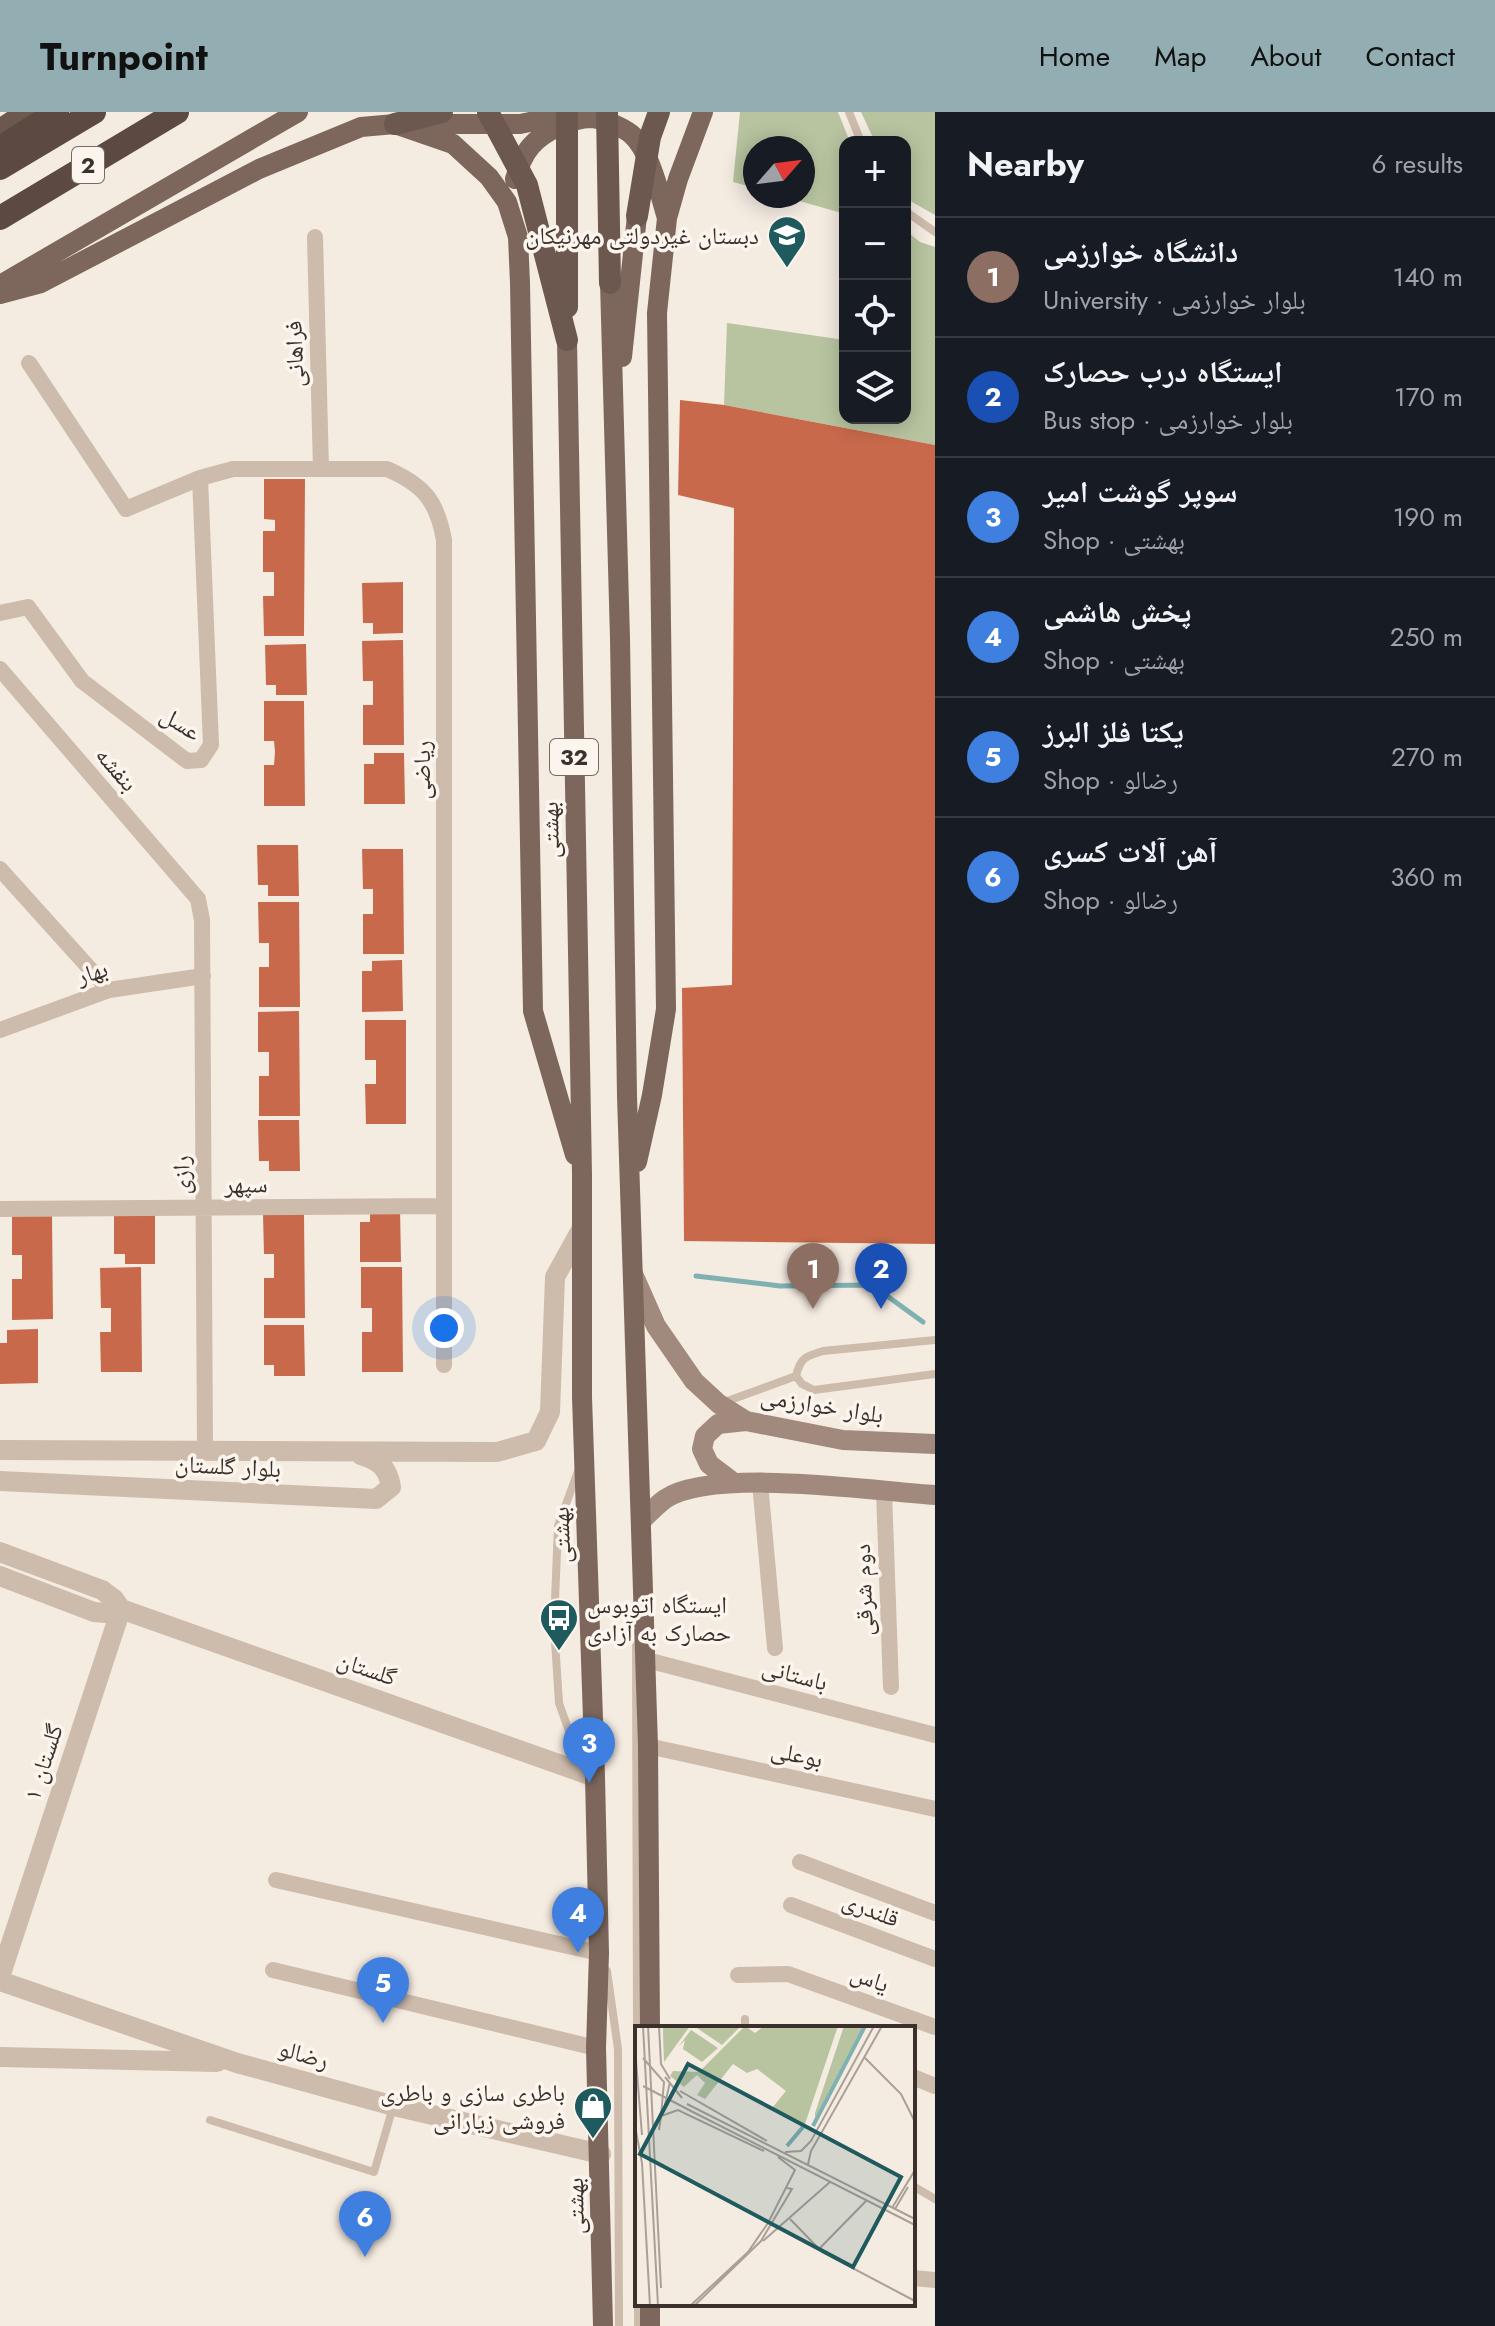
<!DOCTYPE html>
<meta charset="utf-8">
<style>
body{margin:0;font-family:Jost,"Noto Naskh Arabic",sans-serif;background:#20242c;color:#f1f3f6}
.controls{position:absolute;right:24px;top:24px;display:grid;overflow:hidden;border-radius:16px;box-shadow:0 4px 20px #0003}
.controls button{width:72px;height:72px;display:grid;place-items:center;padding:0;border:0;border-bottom:2px solid #363941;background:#171b24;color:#f1f3f6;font:40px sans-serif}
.compass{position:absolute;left:743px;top:24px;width:72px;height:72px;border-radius:50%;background:#171b24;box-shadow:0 4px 20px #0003;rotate:62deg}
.you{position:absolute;left:444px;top:1216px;width:28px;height:28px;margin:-20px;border:6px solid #fff;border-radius:50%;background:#1a73e8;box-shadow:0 0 0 12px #1a73e833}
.badge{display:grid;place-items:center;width:52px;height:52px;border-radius:50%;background:#92aeb2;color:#fff;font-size:26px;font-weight:700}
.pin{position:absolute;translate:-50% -66px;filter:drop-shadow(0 2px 4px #0008)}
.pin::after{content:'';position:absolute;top:42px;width:28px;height:24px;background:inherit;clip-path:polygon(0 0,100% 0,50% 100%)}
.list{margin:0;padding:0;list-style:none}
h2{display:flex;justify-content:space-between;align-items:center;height:104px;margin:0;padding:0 32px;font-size:34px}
h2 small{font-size:26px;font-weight:400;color:#9ea1a6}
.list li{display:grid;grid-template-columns:52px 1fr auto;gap:24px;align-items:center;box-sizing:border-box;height:120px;padding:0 32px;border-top:2px solid #363941}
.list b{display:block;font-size:30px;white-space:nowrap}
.list p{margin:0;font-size:26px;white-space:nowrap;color:#9ea1a6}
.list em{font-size:26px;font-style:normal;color:#9ea1a6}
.icon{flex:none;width:44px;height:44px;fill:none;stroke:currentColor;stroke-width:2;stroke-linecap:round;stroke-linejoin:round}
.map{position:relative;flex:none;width:935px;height:2214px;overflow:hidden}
header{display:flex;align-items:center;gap:48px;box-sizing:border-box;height:112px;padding:0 40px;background:#92aeb2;color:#111}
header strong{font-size:38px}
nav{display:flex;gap:44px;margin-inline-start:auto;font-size:28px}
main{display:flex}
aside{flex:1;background:#171b24}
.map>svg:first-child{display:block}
</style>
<header>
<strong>Turnpoint</strong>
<nav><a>Home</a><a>Map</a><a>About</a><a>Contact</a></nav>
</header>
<main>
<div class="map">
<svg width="935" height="2214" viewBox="0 0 935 2214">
<rect width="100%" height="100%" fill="#f4ebe1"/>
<path fill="#b8c4a0" d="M740,0H838L850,30H845V102L782,84H803V36H755V76L733,70Z
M861,0H935V103L912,90L905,80V30H875Z
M905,118L920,130L935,135V333L724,293L727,211L845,228V306H905Z"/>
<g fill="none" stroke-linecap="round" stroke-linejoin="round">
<path stroke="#7fb0b2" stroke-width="5" d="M696,1164L780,1174L872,1173L923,1210"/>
</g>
<path fill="#c8694b" d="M680,288L724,293L935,333V1132L684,1129L682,876L732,873L734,396L678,383Z
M264,367H305L304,524H264L263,484H274V460H263V419H275V408L264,407Z
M403,470V521L373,522V511H363L362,471Z
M403,528L404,633H363V593H373V569H363L362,529Z
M306,532L307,583H276V573H266L265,533Z
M264,589H304L305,694H264V653H274L275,640L274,629H264Z
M374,641H404L405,692H364V652H374Z
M257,733H298L299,784H268V773H258Z
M362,737H403L404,842H363V802H373V777H363Z
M258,790H299L300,895H259V855H269V831H259Z
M402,848L403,899L362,900V859H372V849Z
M299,899L300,1004H259V964H269V940H258V900Z
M365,908H406V1012H366L365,972H376V948H365Z
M258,1008H299L300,1059H269V1049H259Z
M370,1096H400L401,1150H360V1110H370Z
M114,1101H155V1152H125V1142H114Z
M304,1101L305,1206H264V1166H274V1142H264L263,1102Z
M52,1102L53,1207L12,1208V1167H22V1143H12V1103Z
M141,1155L142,1260H101L100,1220H111V1196H101L100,1156Z
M361,1155H402L403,1260H362V1220H372V1196H361Z
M264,1213H304L305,1264H274V1253H264Z
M38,1217V1271L0,1272V1231H7V1218Z"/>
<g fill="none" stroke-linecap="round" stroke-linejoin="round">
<path stroke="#cdbbac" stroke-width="8" d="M849,0L861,30
M905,99L935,120
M796,1264C800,1246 806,1244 823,1239L935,1228
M796,1264L802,1272L814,1278L935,1262
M722,1291L796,1264
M578,1359L558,1414L554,1513L559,1591L576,1639L590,1658
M636,1533L637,1916
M607,1859L618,1937L619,2214
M745,1907V1916
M637,1951V2009
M210,2008L374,2060L393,1995
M913,2074L935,2087
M638,2214V2192"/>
<path stroke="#cdbbac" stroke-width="16" d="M315,125L321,357
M29,251L126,397L200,366L233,357H387C424,373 437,389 444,428V1253
M0,501L28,495L82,569L187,649L201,648L211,633L200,366
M0,557L198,787L202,808L205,1338
M0,757L109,878
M0,918L109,878L203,864
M0,1097L444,1094
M760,1371L775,1536
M884,1380L891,1575
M643,1547L935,1623
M648,1634L935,1697
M800,1750L935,1801
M276,1768L599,1841
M791,1793L935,1847
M273,1858L596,1936
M738,1863L788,1862L935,1915
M913,1965L935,1974
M913,2166L935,2168"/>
<path stroke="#cdbbac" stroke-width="20" d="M0,1338L497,1340L536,1329L550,1300L555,1165L582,1116
M0,1369L376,1387L391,1375C388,1355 379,1349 361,1343
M0,1440L102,1478L114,1487L121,1497
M0,1464L94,1500L107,1501L121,1497L595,1665
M0,1865L121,1497
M0,1869L237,1951L394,1994L601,2042
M0,1945L217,1950"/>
<path stroke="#a18a7d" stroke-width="20" d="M633,1162L656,1214L694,1269L719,1292L746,1309L843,1328L935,1332
M734,1371L709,1352L702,1337L705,1324L718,1312L746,1309
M642,1408C649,1401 657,1393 665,1387C714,1355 873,1379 935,1383"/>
<path stroke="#7d675c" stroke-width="20" d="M415,12H520L570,2
M515,67C519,55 523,43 531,34C543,20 572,6 591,6C604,7 622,15 631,22C650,38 660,83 667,106
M610,171L620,526L627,984L648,1634L650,1916
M0,173L298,0
M0,182L41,171L259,57L361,15L395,12L453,32L489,65L507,90L518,125L520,171L533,899L575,1043
M567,228L582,1062V1285L595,1665L599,1841L596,1936L603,2214
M622,245L637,104
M637,1050L652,983L666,897L657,201L667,106L678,67L703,0
M650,2214V2192"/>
<path stroke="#6c584f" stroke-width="22" d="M395,12L442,0
M0,18L27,0"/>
<path stroke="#5c4a42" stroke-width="24" d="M0,36L57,0
M0,56L94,0
M0,106L177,0"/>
<path stroke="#6c584f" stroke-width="22" d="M488,0L527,73L567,228
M607,0L610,171
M637,104L650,25L659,0
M567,195V0"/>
</g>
<defs>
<symbol id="school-pin" viewBox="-11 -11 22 30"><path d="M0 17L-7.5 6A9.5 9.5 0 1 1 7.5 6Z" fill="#1f5a5e" stroke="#fbf5ee"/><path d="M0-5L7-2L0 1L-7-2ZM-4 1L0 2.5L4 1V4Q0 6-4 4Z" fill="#fff"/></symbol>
<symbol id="bus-pin" viewBox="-11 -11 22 30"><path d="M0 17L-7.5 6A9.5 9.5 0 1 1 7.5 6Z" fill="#1f5a5e" stroke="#fbf5ee"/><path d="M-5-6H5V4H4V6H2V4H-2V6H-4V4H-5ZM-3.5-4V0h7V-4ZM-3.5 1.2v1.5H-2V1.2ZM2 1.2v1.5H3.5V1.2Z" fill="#fff"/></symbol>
<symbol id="shop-pin" viewBox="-11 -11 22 30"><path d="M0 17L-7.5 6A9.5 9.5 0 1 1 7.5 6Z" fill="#1f5a5e" stroke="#fbf5ee"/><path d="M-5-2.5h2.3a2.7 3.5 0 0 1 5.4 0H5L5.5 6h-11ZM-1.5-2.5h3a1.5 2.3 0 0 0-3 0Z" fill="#fff"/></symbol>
</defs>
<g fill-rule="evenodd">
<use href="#school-pin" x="765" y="101" width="44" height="60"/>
<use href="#bus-pin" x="537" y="1484" width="44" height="60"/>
<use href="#shop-pin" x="571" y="1972" width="44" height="60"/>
</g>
<g text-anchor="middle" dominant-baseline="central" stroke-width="7" stroke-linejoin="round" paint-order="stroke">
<g fill="#fbf5ee" stroke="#756b66" stroke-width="2">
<rect x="72" y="35" width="32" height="36" rx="6"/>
<rect x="550" y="627" width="48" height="36" rx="6"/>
</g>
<g font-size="22" font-weight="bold" fill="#3b302b">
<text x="88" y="53">2</text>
<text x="574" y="645">32</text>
</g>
<g font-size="24" fill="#3b302b" stroke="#fbf5ee" text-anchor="end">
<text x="759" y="123">دبستان غیردولتی مهرنیکان</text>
<text x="587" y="1492" text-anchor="start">ایستگاه اتوبوس<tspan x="587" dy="28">حصارک به آزادی</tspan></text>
<text x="565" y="1980">باطری سازی و باطری<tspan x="565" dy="28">فروشی زیارانی</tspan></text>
</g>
<g font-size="24" fill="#3b302b" stroke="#fbf5ee">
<text transform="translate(294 242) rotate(-92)">فراهانی</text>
<text transform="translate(181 611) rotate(32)">عسل</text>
<text transform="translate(117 657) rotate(49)">بنفشه</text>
<text transform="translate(421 658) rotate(-90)">ریاضی</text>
<text transform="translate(550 718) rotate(-91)">بهشتى</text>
<text transform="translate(92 860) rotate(-17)">بهار</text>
<text transform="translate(181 1063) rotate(-91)">رازی</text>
<text transform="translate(246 1072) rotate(-1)">سپهر</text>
<text transform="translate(822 1293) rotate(9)">بلوار خوارزمی</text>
<text transform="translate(228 1354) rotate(3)">بلوار گلستان</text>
<text transform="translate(561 1423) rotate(-92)">بهشتی</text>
<text transform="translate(863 1478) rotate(-92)">دوم شرقی</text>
<text transform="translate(367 1556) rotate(19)">گلستان</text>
<text transform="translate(795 1562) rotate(15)">باستانی</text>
<text transform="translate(797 1642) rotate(12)">بوعلی</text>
<text transform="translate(43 1650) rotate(-72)">گلستان ۱</text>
<text transform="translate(871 1797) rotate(21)">قلندری</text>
<text transform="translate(870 1866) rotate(20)">یاس</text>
<text transform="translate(304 1942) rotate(16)">رضالو</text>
<text transform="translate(575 2094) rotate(-91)">بهشتی</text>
</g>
</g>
<g transform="translate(635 1914)">
<rect width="280" height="280" fill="#f4ebe1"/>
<path d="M28,0H55L29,36L28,8ZM59,0H106L87,19ZM110,0L120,7L129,0H203L170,98L137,82L151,65L122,43L112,47L98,38L70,73L62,69L70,57L62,49L49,61L35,50L38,45L64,46ZM209,0H228L180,92V87ZM56,4L83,22L67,36L48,23L50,14L43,21Z" fill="#b8c4a0"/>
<path fill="none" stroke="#7fb0b2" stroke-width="4" d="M178,100L230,0M152,120L168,101"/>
<path fill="none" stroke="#aaa098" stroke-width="2" d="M8,0L23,280M13,0L26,262M24,0L26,38L35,53M0,22L7,109M229,31L266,68L280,96M8,32L29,56L26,90M30,51L47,72M8,60L56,85M45,65L132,115M52,78L280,193M56,85L280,199M28,87L35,56M0,100L7,137L15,280M24,104L26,90L43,84L129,125M150,126L166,125L176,115L239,0M173,138L176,125L247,0M257,182L280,144M260,183L273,161M155,193L187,226L280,275M128,215L195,156M184,223L232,174M55,280L113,226L133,197L160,144L143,131M59,280L126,215L157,163L152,162"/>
<path fill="#1f5a5e" fill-opacity="0.15" stroke="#1f5a5e" stroke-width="4" d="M53,38L266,151L218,241L5,128Z"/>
<rect width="280" height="280" fill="none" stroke="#3b302b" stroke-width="4"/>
</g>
</svg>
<div class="controls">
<button>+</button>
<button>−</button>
<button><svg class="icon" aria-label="locate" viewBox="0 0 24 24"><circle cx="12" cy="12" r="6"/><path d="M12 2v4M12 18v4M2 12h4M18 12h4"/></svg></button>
<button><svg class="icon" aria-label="layers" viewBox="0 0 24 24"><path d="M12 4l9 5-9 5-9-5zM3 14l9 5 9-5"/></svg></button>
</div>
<svg class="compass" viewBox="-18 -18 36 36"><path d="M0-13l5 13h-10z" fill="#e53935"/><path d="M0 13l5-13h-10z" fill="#9ea1a6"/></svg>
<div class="you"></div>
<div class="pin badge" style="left:813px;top:1197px;background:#8d6e63">1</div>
<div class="pin badge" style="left:881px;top:1197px;background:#1a4fb4">2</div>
<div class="pin badge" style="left:589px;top:1671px;background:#3f7fe0">3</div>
<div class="pin badge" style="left:578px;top:1841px;background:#3f7fe0">4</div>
<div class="pin badge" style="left:383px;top:1911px;background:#3f7fe0">5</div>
<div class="pin badge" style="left:365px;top:2145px;background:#3f7fe0">6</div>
</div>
<aside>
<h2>Nearby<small>6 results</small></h2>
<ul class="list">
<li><span class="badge" style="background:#8d6e63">1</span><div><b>دانشگاه خوارزمی</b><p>University · بلوار خوارزمی</p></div><em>140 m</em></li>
<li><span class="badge" style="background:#1a4fb4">2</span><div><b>ایستگاه درب حصارک</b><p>Bus stop · بلوار خوارزمی</p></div><em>170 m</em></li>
<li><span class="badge" style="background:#3f7fe0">3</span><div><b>سوپر گوشت امیر</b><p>Shop · بهشتی</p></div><em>190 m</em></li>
<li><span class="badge" style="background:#3f7fe0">4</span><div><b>پخش هاشمی</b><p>Shop · بهشتی</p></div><em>250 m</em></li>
<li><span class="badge" style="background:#3f7fe0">5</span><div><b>یکتا فلز البرز</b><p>Shop · رضالو</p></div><em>270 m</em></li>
<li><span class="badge" style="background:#3f7fe0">6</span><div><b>آهن آلات کسری</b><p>Shop · رضالو</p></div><em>360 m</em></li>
</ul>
</aside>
</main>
